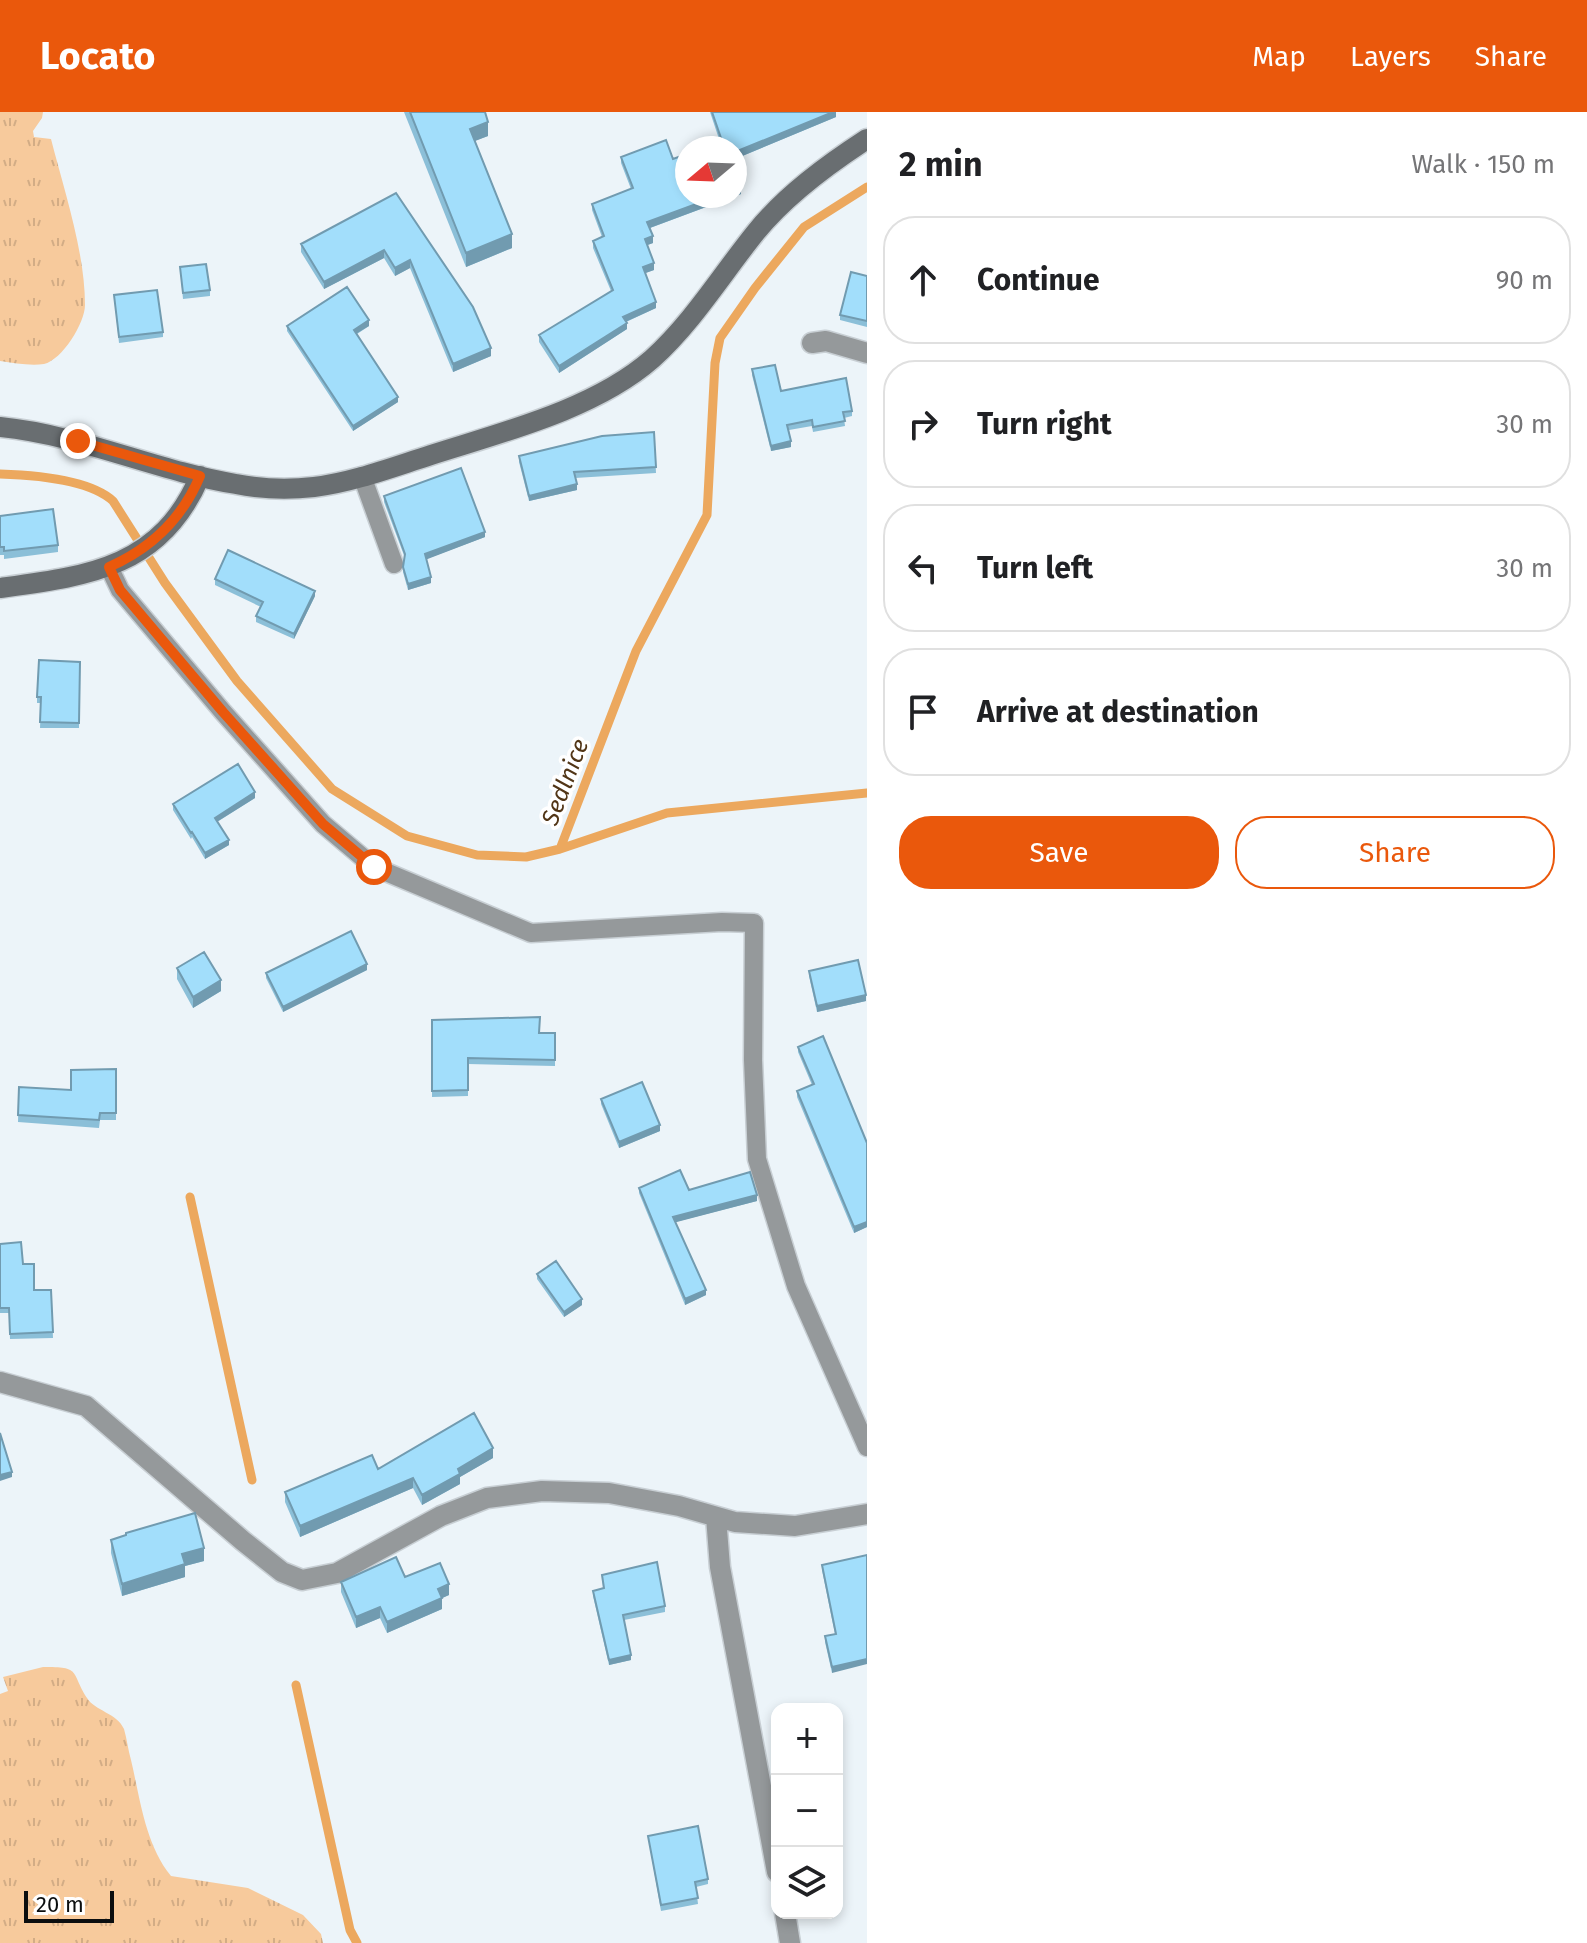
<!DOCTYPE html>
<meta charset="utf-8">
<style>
body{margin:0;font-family:"Fira Sans",sans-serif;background:#f6f6f6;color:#202124}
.controls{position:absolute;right:24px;bottom:24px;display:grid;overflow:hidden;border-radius:16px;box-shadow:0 4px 12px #0003}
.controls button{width:72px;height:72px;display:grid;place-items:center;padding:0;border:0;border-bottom:2px solid #e0e0e0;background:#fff;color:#202124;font:40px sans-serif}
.compass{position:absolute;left:675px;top:24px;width:72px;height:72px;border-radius:50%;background:#fff;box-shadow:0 4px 12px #0003;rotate:251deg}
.scale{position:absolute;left:24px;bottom:20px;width:90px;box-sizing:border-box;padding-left:8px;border:4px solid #0b0e0f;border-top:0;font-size:22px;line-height:28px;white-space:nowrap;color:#0b0e0f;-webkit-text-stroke:6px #fff;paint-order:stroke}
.stop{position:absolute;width:24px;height:24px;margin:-18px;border:6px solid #ea580c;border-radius:50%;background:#fff}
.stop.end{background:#ea580c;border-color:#fff;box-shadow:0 2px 8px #0008}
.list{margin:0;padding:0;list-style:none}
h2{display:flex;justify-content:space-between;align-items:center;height:104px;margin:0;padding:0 32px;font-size:34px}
h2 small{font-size:26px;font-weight:400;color:#757577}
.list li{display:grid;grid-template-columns:52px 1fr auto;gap:24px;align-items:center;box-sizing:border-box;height:128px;margin:0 16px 16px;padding:0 16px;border:2px solid #e0e0e0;border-radius:32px}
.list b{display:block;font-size:30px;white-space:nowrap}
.list em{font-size:26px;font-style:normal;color:#757577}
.actions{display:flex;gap:16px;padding:24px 32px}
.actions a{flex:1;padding:18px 0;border:2px solid #ea580c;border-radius:32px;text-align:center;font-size:28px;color:#ea580c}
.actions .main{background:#ea580c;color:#fff}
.icon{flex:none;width:44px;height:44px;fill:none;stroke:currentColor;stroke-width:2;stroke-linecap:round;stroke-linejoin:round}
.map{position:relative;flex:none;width:867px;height:1831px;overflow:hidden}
header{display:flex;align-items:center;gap:48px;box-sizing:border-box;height:112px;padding:0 40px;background:#ea580c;color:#fff}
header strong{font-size:38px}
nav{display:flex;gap:44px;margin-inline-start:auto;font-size:28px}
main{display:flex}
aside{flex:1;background:#fff}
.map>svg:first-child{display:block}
</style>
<header>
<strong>Locato</strong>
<nav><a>Map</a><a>Layers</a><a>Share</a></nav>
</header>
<main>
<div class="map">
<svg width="867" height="1831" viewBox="0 0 867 1831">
<defs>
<pattern id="grass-tufts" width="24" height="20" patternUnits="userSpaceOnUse" patternTransform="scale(2)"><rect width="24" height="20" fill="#f7ca9c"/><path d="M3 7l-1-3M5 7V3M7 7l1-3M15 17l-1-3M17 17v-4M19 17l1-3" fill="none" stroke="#d2ac85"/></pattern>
</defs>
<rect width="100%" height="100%" fill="#ecf4f9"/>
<path fill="url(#grass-tufts)" d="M0,0H43L42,6L33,19L34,25L51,27C64,78 85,140 85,193C85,211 62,248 44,252C30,254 14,251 0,249Z
M43,1555C82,1555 70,1559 87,1586C95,1599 117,1601 124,1617C127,1627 128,1638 131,1648C140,1686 145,1732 171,1764L248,1776L303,1803L321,1822L323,1831H0V1582L8,1579L3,1565Z"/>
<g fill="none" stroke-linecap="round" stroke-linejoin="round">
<path stroke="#eca85e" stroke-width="9" d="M0,362C32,363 89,367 113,389L165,471L237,569L332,677L407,724L477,743L526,745L560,737L636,539L707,403L715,251L720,226L755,176L804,115L867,75
M560,737L667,701L867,681
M190,1085L252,1368
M296,1573L350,1818L357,1831"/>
<defs>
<path id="lane" d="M362,364L394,452
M109,455L120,478L223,600L323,712L374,755L531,821L722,810L754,811L753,948L757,1047L796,1174L867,1335"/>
<path id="street" d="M812,231L826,229L867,241
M0,1270L86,1294L243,1429L282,1460L302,1468L337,1461L441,1404L487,1386L542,1379L609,1381L679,1394L735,1410L795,1414L867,1402
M716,1405L720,1455L777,1760
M785,1801L790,1831"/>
<path id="secondary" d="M0,315C81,323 156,359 236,372C261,377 288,378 314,375C354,370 393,355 431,343C503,320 595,297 652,247C693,210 722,162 756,120C786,83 827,53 867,27
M0,476C88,464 161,456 200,364"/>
</defs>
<use href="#lane" stroke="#c8cfd4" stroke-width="21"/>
<use href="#street" stroke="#c8cfd4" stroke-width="23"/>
<use href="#secondary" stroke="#c8cfd4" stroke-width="23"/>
<use href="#lane" stroke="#95999b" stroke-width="18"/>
<use href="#street" stroke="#95999b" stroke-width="20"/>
<use href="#secondary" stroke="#696e71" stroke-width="20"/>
</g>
<path fill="#8bbfd8" d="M404,0H485L488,24L474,29L512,136L466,155Z
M710,0H836V5L735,47V36L720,30Z
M621,45L673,47L741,82L650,116L653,131L647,133L654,158L645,161L656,196L626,210L627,217L559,261L539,230V223L611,179L593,136V129L602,125L592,98V92L631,77L621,51Z
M396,81L491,244L453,260L410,156L395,164L384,146L324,177L301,140V132Z
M180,155L210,178V184L183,187Z
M867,164V215L840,208V203Z
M114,183L163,220V225L119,231Z
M287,214H369L357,222L398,290L353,319L287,219Z
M752,257L781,279L852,299V304L844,306L845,314L813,320L812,314L789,318L791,335L771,339L752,263Z
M654,320L656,361L575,366L577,378L529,389L519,350V344Z
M384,384L485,425L426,447L431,471L408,478L403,460L405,446L384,390Z
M0,404L58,433V440L4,447V443H0Z
M215,467L315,484L294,527L256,510V504L261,495L215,473Z
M80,550L79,616H40L41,591H37V585Z
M255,686L217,710L229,733L205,747L192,725L191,727L173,698V692Z
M177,856L221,879L193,896L177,867Z
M367,858L283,900L266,866V861Z
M809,859L866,889L817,900L809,864Z
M432,908L539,921H555V954L468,952V984L432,985Z
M798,935L867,1031V1115L854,1121L797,985V979L812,973L798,940Z
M116,957V1008H100L99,1016L18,1010L19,975L71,978Z
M601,987L660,1019L619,1036L601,992Z
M639,1076L689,1078L757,1089L675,1110L706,1183L685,1193L639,1081Z
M0,1132L23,1152L34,1178H51L53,1226L10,1227L9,1201H0Z
M537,1162L582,1193L564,1205L537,1167Z
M493,1346L460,1365V1372L422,1393L413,1376L300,1425L285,1390V1380L378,1357Z
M111,1428L204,1449L185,1454V1465L122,1484L111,1441Z
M867,1443L832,1561L825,1530V1524L835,1522L822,1458V1453Z
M602,1463L665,1494V1500L624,1508L631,1548L609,1553L593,1484V1479L603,1476Z
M405,1465L449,1483L442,1486V1497L387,1521L380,1506L356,1516L341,1480V1470Z
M648,1724L708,1767V1772L696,1775L698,1792L661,1799Z"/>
<path fill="#719bb0" d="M833,0H836V5L735,47V40Z
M488,10V24L470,31V17Z
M741,75V82L647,117V110L718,84H735V78Z
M512,122V136L466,155V141Z
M653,124V131L645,134V127Z
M384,138V146L324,177V170Z
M410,148V156L395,164V156Z
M654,151V158L643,162V155Z
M656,190V196L623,211V205Z
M369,208V214L354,223V218Z
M627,211V217L559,261V254Z
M491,236V244L453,260V252Z
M398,285V290L353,319V314Z
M791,329V335L771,339V334Z
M577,372V378L529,389V384Z
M485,420V425L425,448V442Z
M431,465V471L408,478V472Z
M315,479V484L294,527V522Z
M255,680V686L215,711V706Z
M229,728V733L205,747V741Z
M367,852V858L283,900V895Z
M221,868V879L193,896V885Z
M866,883V889L817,900V894Z
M660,1013V1019L619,1036V1030Z
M757,1083V1089L673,1111V1105Z
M867,1110V1115L854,1121V1115Z
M706,1178V1183L685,1193V1187Z
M582,1187V1193L564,1205V1200Z
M493,1336V1346L460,1365V1372L422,1393V1383L458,1357Z
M12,1360V1365L0,1369V1363Z
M413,1366V1376L300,1425V1414Z
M204,1436V1449L185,1454V1465L122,1484V1472L182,1442Z
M449,1472V1483L438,1488V1477Z
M442,1486V1497L387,1521V1510Z
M380,1495V1506L356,1516V1505Z
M631,1543V1548L609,1553V1548Z
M867,1547V1552L832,1561V1555Z"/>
<path fill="#a2defb" stroke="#719bb0" stroke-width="2" d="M410,0H485L488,10L470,17L512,122L466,141Z
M712,0H833L735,40V36H703L722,29Z
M666,28L673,47L687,42V84H718L647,110L653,124L645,127L654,151L643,155L656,190L623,205L627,211L559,254L539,223L613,178L593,129L604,124L592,92L633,76L621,45Z
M735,59L741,75L735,78Z
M396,81L473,195L491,236L453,252L410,148L395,156L384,138L324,170L301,132Z
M206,152L210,178L183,181L180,155Z
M851,160L867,164V209L840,203Z
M347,175L369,208L354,218L398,285L353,314L287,214Z
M157,178L163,220L119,225L114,183Z
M775,253L781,279L846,266L852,299L843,300L845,309L813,315L812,308L787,313L791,329L771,334L752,257Z
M654,320L656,355L574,360L577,372L529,384L519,344L602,324Z
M461,356L485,420L425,442L431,465L408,472L403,455L405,442L384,384Z
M53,397L58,433L4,439V435H0V404Z
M228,438L315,479L294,522L256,504L263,490L215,467Z
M39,548L80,550L79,611L40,610L41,585H37Z
M238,652L255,680L215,706L229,728L205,741L192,720L191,721L173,692Z
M351,819L367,852L283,895L266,861Z
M204,840L221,868L193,885L177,856Z
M858,848L866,883L817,894L809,859Z
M540,905L539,921H555V948L468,946V978L432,979V908Z
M823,924L867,1031V1110L854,1115L797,979L814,972L798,935Z
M116,957V1001H100L99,1008L18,1003L19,975L71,978V958Z
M642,970L660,1013L619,1030L601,987Z
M680,1058L689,1078L750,1060L757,1083L673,1105L706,1178L685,1187L639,1076Z
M21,1130L23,1152H34V1178H51L53,1220L10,1222L9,1196H0V1132Z
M556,1149L582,1187L564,1200L537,1162Z
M474,1301L493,1336L458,1357L460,1362L422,1383L413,1366L300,1414L285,1380L372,1343L378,1357Z
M0,1321L12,1360L0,1363Z
M195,1401L204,1436L182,1442L185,1452L122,1472L111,1428L126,1423V1421Z
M867,1443V1547L832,1555L825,1524L836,1522L822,1453Z
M396,1445L405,1465L440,1451L449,1472L438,1477L442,1486L387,1510L380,1495L356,1505L341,1470Z
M657,1450L665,1494L623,1503L631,1543L609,1548L593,1479L604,1476L602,1463Z
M698,1714L708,1767L695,1770L698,1786L661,1793L648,1724Z"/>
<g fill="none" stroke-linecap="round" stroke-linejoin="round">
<path stroke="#ea580c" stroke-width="10" d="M78,329L200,364C182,407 152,436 109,455L120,478L223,600L323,712L374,755"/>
</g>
<g text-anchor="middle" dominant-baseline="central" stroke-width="7" stroke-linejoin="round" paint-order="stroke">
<g font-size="24" font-style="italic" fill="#513516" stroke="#fff">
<text transform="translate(565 670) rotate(-69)">Sedlnice</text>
</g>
</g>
</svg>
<div class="controls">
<button>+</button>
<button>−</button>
<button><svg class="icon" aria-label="layers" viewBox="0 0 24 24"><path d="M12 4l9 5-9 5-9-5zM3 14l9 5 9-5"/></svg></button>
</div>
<svg class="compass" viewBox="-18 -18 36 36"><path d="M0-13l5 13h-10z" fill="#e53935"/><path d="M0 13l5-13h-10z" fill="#757577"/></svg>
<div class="scale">20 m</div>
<div class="stop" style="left:374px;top:755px"></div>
<div class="stop end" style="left:78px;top:329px"></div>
</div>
<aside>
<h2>2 min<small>Walk · 150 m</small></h2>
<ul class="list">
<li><svg class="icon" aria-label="ahead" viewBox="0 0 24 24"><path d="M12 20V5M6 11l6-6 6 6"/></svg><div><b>Continue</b></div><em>90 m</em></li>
<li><svg class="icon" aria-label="right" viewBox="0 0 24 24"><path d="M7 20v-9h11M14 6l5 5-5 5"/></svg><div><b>Turn right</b></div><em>30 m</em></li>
<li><svg class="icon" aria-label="left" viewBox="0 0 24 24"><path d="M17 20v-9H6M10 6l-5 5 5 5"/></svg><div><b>Turn left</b></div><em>30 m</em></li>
<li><svg class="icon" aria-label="arrive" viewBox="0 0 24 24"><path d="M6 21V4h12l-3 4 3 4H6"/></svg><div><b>Arrive at destination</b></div></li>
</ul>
<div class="actions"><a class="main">Save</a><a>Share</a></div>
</aside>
</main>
